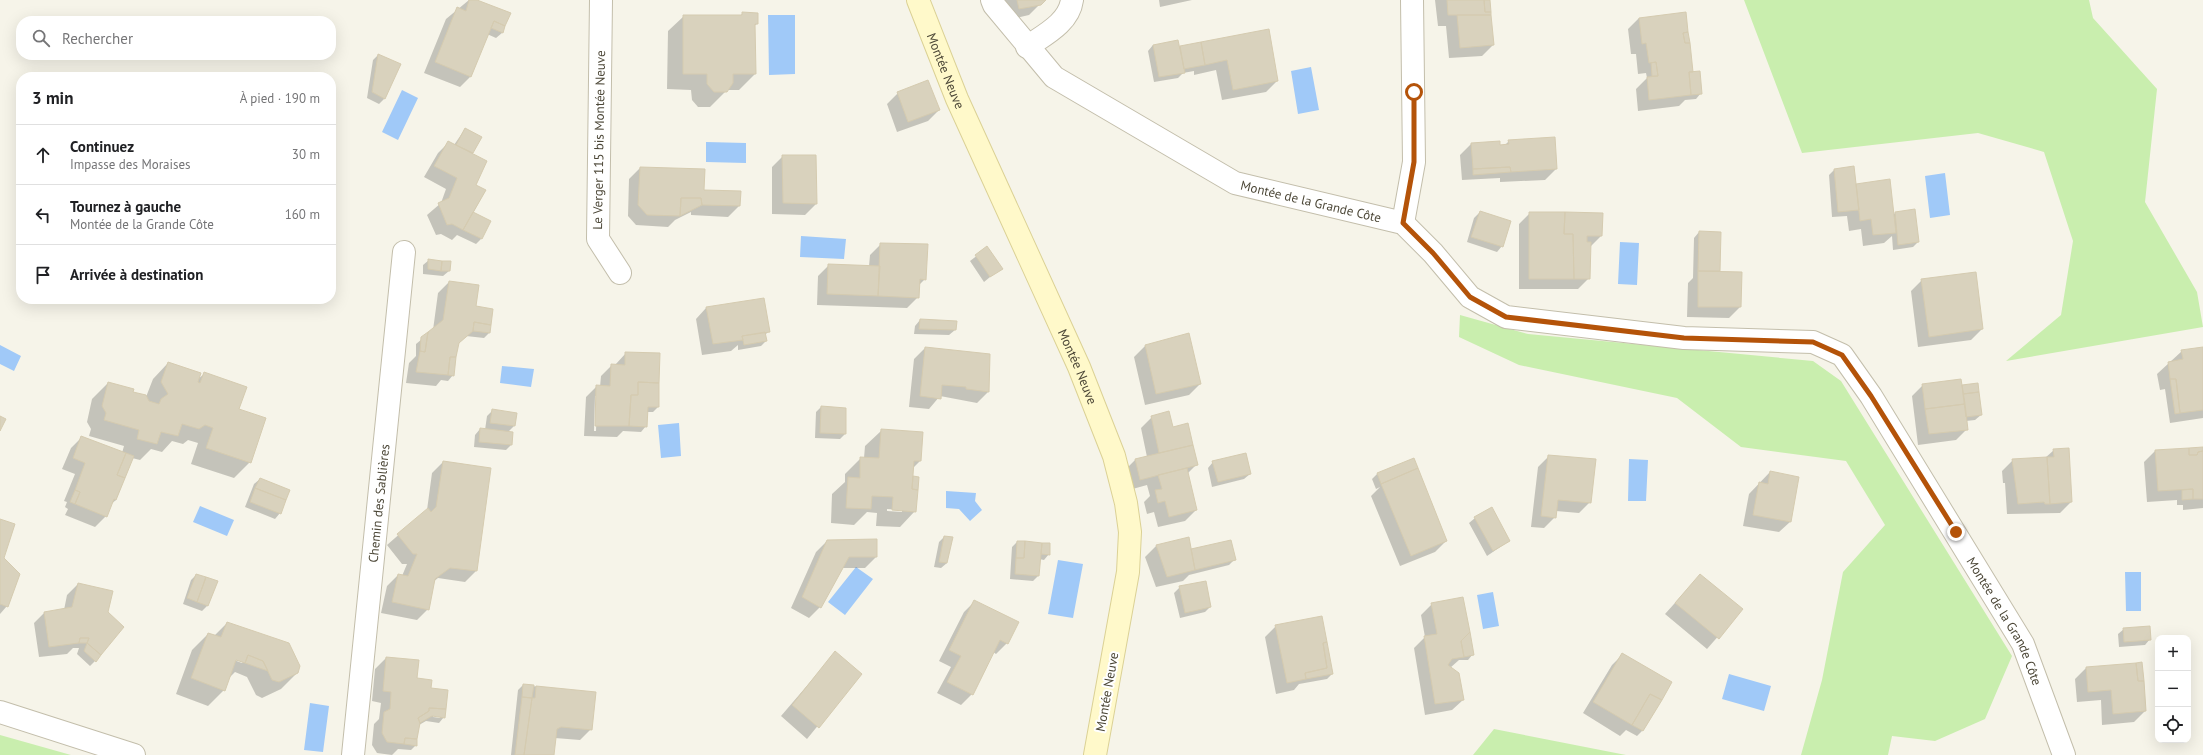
<!DOCTYPE html>
<html lang="fr">
<meta charset="utf-8">
<style>
body{margin:0;font-family:"PT Sans",sans-serif;background:#f6f6f6;color:#202124}
.controls{position:absolute;right:12px;bottom:12px;display:grid;overflow:hidden;border-radius:8px;box-shadow:0 4px 16px #0002}
.controls button{width:36px;height:36px;display:grid;place-items:center;padding:0;border:0;border-bottom:1px solid #e0e0e0;background:#fff;color:#202124;font:20px sans-serif}
.stop{position:absolute;width:12px;height:12px;margin:-9px;border:3px solid #b45309;border-radius:50%;background:#fff}
.stop.end{background:#b45309;border-color:#fff;box-shadow:0 1px 4px #0008}
.list{margin:0;padding:0;list-style:none}
h2{display:flex;justify-content:space-between;align-items:center;height:52px;margin:0;padding:0 16px;font-size:17px}
h2 small{font-size:13px;font-weight:400;color:#757577}
.list li{display:grid;grid-template-columns:26px 1fr auto;gap:12px;align-items:center;box-sizing:border-box;height:60px;padding:0 16px;border-top:1px solid #e0e0e0}
.list b{display:block;font-size:15px;white-space:nowrap}
.list p{margin:0;font-size:13px;white-space:nowrap;color:#757577}
.list em{font-size:13px;font-style:normal;color:#757577}
.icon{flex:none;width:22px;height:22px;fill:none;stroke:currentColor;stroke-width:2;stroke-linecap:round;stroke-linejoin:round}
.map{position:relative;flex:none;width:2203px;height:755px;overflow:hidden}
.search{position:absolute;background:#fff;box-shadow:0 4px 16px #0002;left:16px;top:16px;width:320px;height:44px;display:flex;align-items:center;gap:10px;box-sizing:border-box;padding:0 14px;border-radius:16px;color:#757577;font-size:15px}
.panel{position:absolute;background:#fff;box-shadow:0 4px 16px #0002;left:16px;top:72px;width:320px;height:232px;border-radius:16px}
.map>svg:first-child{display:block}
</style>
<div class="map">
<svg width="2203" height="755" viewBox="0 0 2203 755">
<rect width="100%" height="100%" fill="#f6f4e9"/>
<path fill="#c9eeae" d="M1744,0H2089L2093,18L2157,89L2145,202L2197,292L2203,327L2006,361L2061,315L2073,241L2044,152L1978,133L1802,153Z
M1460,315L1528,334L1813,361L1841,381L2012,656L1985,719L1935,741L1892,736L1888,755H1801L1822,680L1843,572L1885,525L1846,461L1741,447L1677,398L1519,365L1459,337Z
M1494,729L1626,755H1473Z
M0,735L71,755H0Z"/>
<path fill="#a0c9f8" d="M768,15H795V74L769,75Z
M1311,67L1319,110L1298,114L1291,71Z
M402,90L418,98L398,140L382,132Z
M706,142L746,143V163L706,162Z
M1945,173L1950,215L1930,218L1925,176Z
M801,236L846,239L844,259L800,257Z
M1620,242L1639,243L1637,285L1618,284Z
M0,345L21,356L14,371L0,364Z
M502,366L534,369L531,387L500,383Z
M679,423L681,456L661,458L658,425Z
M1629,459L1648,460L1646,501H1628Z
M946,491L976,493L975,501L982,510L970,521L959,509L946,508Z
M200,506L234,520L227,536L193,522Z
M1058,560L1083,564L1073,618L1048,614Z
M856,567L873,579L845,615L828,602Z
M2125,572H2141V611H2126Z
M1493,592L1499,626L1483,629L1477,595Z
M1729,674L1771,686L1764,711L1722,699Z
M310,703L329,706L323,752L304,750Z"/>
<path fill="#0003" fill-rule="evenodd" d="M469,0H475L509,14L502,33L496,38L487,34L471,76L460,87L424,73L446,19Z
M1005,0H1044L1029,15L1008,20Z
M1159,0H1192L1160,7Z
M1435,0H1489L1493,45L1482,56L1449,58L1446,26H1438Z
M743,13L757,24L754,26L755,74L739,90H727L710,107H698L692,100L691,90L667,89L668,31L684,16H740Z
M1639,18L1692,72L1701,93L1696,99L1685,100L1679,106L1638,111L1636,89L1647,78L1646,73L1638,74L1636,54H1631L1628,29Z
M1200,43L1277,81L1266,92L1222,100L1216,70L1194,75V71L1183,73L1178,78L1154,82L1148,51L1153,45L1179,47Z
M378,55L385,98L379,104L367,98L373,60Z
M898,93L939,110L928,121L897,132L887,104Z
M465,129L473,153L474,185L485,191L473,213L481,239L476,244L457,235L452,240L441,234L436,235L427,215L441,203L446,189L424,177L438,153L449,142L454,145Z
M1509,141L1556,169L1545,180L1500,182V178L1462,180L1460,155L1471,144L1505,145Z
M783,156L816,204L805,215L772,214V167Z
M1853,167L1855,186L1893,215L1895,213L1918,242L1913,247L1893,250L1892,236L1884,243L1863,246L1861,229L1849,231L1847,216L1832,217L1829,175L1834,170Z
M640,168L703,191L740,192L739,206L728,217L691,215V212L675,220L668,227L636,225L628,216L629,179Z
M1480,212L1502,246L1497,252L1467,242L1474,218Z
M1530,213L1601,236L1590,247L1589,278L1578,289H1519V224Z
M1699,232L1720,233L1719,272L1740,307L1729,318L1687,317L1688,283L1693,278L1694,238Z
M881,244L925,279L918,286V297L907,308L817,305L818,276L829,265L869,266L870,255Z
M987,248L1001,268L984,282L970,261Z
M429,260L449,271L443,276L423,274V265Z
M1922,280L1982,329L1971,340L1918,347L1911,291Z
M449,282L474,307L489,333L484,338L466,336L458,344L453,375L448,381L441,380L436,386L406,383L409,363L416,356V344L433,330L438,293Z
M706,308L769,331L765,335L766,341L761,346L738,350V345L731,351L702,355L696,319Z
M920,320L955,330L949,335L914,334L915,326Z
M1188,335L1200,384L1189,395L1145,405L1134,357L1145,346Z
M925,348L988,392L977,403L940,396L929,409L909,407L914,359Z
M2203,348V418L2170,423L2165,389L2160,390L2157,374L2182,351Z
M626,353L658,407L653,412H647L646,426L641,432L623,431L617,437L584,436L586,397L597,386L600,387L601,376L612,365H615ZM595,396H597L596,431H594Z
M168,363L197,380L204,374L238,409L250,462L234,478L191,464L198,443L188,440L183,444L172,441L162,452L151,449L140,460L132,458L116,500L110,505L106,516L95,527L65,515L68,509L65,507L67,502L64,501L75,474L62,469L71,448L82,437L122,453L124,446L89,436L91,429L87,422L92,399L108,383L131,393L146,397L153,379Z
M1923,385L1961,388L1981,415L1975,420L1966,421L1967,429L1956,440L1918,445L1912,396Z
M821,407L845,409V434L840,439L815,438L816,412Z
M493,410L514,426L507,433L511,445L506,450L474,447L475,435L480,429L485,430L487,416Z
M1152,417L1172,428L1187,424L1197,464L1187,474L1196,510L1185,521L1158,527L1154,512L1147,514L1144,502L1150,496L1147,485L1129,490L1124,471L1135,460L1147,457L1141,428Z
M881,431L920,461L913,468L912,477L918,478L915,511L900,527L876,526L877,513L867,512L854,525L831,523L832,494L845,482V474L861,458H864L865,446ZM887,509L902,510V512L887,511Z
M2203,448V508L2183,510V505H2177V500L2147,502L2144,462L2155,451Z
M2054,450L2071,502L2060,513L2007,514L2005,483H2003L2002,471L2013,460L2045,458Z
M1549,456L1590,502L1579,513L1556,511L1555,517L1544,528L1531,527L1538,467Z
M1413,459L1446,541L1435,552L1400,566L1371,496L1380,487L1376,489L1372,479L1377,474Z
M443,462L476,571L465,582L438,578L433,582L428,609L417,620L381,613L387,586L398,575L402,576L407,564H402L387,545L427,510L432,473Z
M1213,462L1250,474L1244,479L1212,487L1208,468Z
M1770,472L1790,522L1779,532L1743,526L1749,494Z
M260,479L280,513L275,519L245,507L254,484Z
M1475,518L1509,541L1487,556L1469,523Z
M0,520L7,606L0,614Z
M944,537L947,563L941,568L934,567L939,542Z
M1188,538L1190,550L1234,560L1229,565L1189,575L1183,581L1156,587L1145,557L1156,546Z
M827,541L876,557L865,568H842L820,607L809,618L791,608L816,552Z
M1017,542L1049,554L1044,560L1039,559L1038,576L1033,581L1010,579L1012,547Z
M196,575L208,605L202,611L183,604L191,580Z
M1700,575L1742,609L1707,649L1665,614Z
M78,584L95,661L90,666L77,654L79,648H73L67,654L39,657L34,623L45,612L64,610L67,595Z
M1180,587L1210,607L1205,612L1180,618L1174,593Z
M975,601L1007,643L996,654L993,652L972,694L961,705L937,693L951,667L939,661L964,612Z
M1432,604L1473,654L1468,660H1459L1450,668L1463,700L1452,710L1425,715L1414,648L1425,637L1421,615Z
M227,623L297,673L281,689L262,698L256,695L247,677L235,672L229,678L224,690L208,706L176,694L192,650L208,634L214,636ZM232,658L243,662L242,663L231,659Z
M1276,626L1332,674L1327,679L1299,684L1294,690L1276,694L1265,637Z
M2124,629L2150,639L2145,645L2119,647L2118,634Z
M835,653L860,674L807,739L781,716Z
M1623,654L1671,683L1642,731L1637,736L1626,730L1620,736L1583,713L1612,665Z
M386,658L430,689L444,717L439,723L426,721L419,725L416,745L411,750L398,749L392,755L377,753L372,745L374,724L379,719L381,703L372,701L375,669ZM433,715L440,716V718L433,717Z
M2086,668L2145,711L2134,722L2102,725L2101,700L2077,702L2075,679Z
M523,685L595,693L591,729L580,740L555,738L553,755H511L518,690Z"/>
<path fill="#d9d2bd" stroke="#d5cbb0" d="M469,0H477L511,13L505,26L494,21L471,77L435,62L457,7L466,11Z
M1017,0H1046L1041,5L1019,9Z
M1447,0H1484L1485,12H1491V15H1448Z
M1484,0H1490L1491,12H1485Z
M742,12L758,13V24H755L756,74H733V83L727,92H714L707,84V74H683V15H742Z
M1686,12L1688,32L1683,33L1685,43H1690L1693,72H1689L1691,95L1649,100L1647,77L1658,76L1656,62L1649,63L1646,43L1642,44L1639,18Z
M1457,15H1491L1494,45L1460,48Z
M494,21L505,26L503,33L491,28Z
M1269,29L1278,81L1233,90L1227,60L1205,65L1201,42Z
M1688,32L1690,43H1685L1683,33Z
M1178,40L1185,73L1159,77L1153,45Z
M1201,42L1205,65L1184,69L1180,46Z
M378,54L401,64L385,99L372,92Z
M1656,62L1658,76H1652L1651,63Z
M1700,71L1702,94L1691,95L1689,72Z
M928,80L940,110L908,122L897,92Z
M465,128L482,137L473,153L456,145Z
M1555,137L1557,169L1511,172L1510,167L1473,169L1471,143L1500,141V145L1509,144L1508,140Z
M448,141L487,161L476,185L486,190L463,230L452,224L447,225L438,203L449,198L457,178L434,166Z
M782,155H816L817,204L783,203Z
M1854,166L1859,210L1838,212L1834,169Z
M640,167L705,169L704,190L741,191L740,206L702,205L701,198H681L680,216L647,215L638,205Z
M1510,167L1511,172L1473,175V169Z
M1890,179L1896,233L1873,235L1871,219L1860,221L1856,184Z
M681,198H701L702,205L680,216Z
M1915,209L1919,242L1898,245L1895,212Z
M1480,211L1511,221L1503,247L1471,237Z
M473,212L491,221L482,239L463,230Z
M1529,212H1565L1564,234H1573L1574,279H1529Z
M1565,212L1603,213L1602,236H1587V242H1591L1590,279H1574L1573,234H1564Z
M1699,231L1721,232L1720,271H1698Z
M880,243L928,244L926,280L920,279L919,298L878,296Z
M987,246L1003,269L990,277L975,255Z
M428,259L442,261L441,271L428,269Z
M442,261H451L450,271H441Z
M828,264L880,266L878,296L827,294Z
M1698,271L1742,272L1741,307H1698Z
M1976,272L1983,329L1929,337L1921,279Z
M449,281L479,285L476,306L493,309L491,325L474,322L473,331L459,343L456,357H450L448,375L416,372L420,351L425,352L428,332L443,320Z
M764,298L770,332L742,336L743,340L713,344L706,307Z
M920,319L957,321L956,330L919,329Z
M474,322L491,325L490,333L473,331Z
M428,332L425,352L420,351L421,337Z
M765,332L767,341L744,345L742,336Z
M1189,333L1201,384L1156,394L1145,345Z
M925,347L990,354L989,392L966,389V387L942,385L941,399L920,396Z
M2203,347V410L2180,413L2176,379H2170L2168,362L2183,359L2181,350Z
M625,352L660,353L659,383L638,382V395H631L629,426H595L596,385L610,386L611,364L625,365Z
M450,357H456L454,376L448,375Z
M168,362L201,373L198,382L200,383L204,372L247,387L239,409L266,418L251,463L206,448L213,428L205,425L199,429L182,424L178,436L161,432L157,444L137,439L139,430L104,420L106,413L102,406L108,382L134,389L133,392L146,395L149,401L159,404L161,399L168,394L161,382Z
M1961,379L1965,404L1925,409L1922,384Z
M2170,379H2176L2180,413L2175,414Z
M638,382L659,383V407H648L647,427L629,426L631,395H638Z
M1978,383L1979,392L1963,394L1962,385Z
M1979,392L1982,415L1966,417L1963,394Z
M1965,404L1968,430L1929,434L1925,409Z
M821,406L846,408V434L820,433Z
M492,409L517,413L515,426L490,423Z
M1169,411L1173,427L1188,423L1193,445L1159,453L1151,416Z
M0,416L6,419L0,431Z
M480,428L513,432L512,445L479,442Z
M881,429L923,432L921,461H914L912,489L918,490L916,512L892,510L893,497L872,496L871,509L846,508L848,477L860,478V457L879,458Z
M81,436L126,453L117,475L125,478L116,500L114,499L107,517L75,504L80,492L75,490L85,463L73,458Z
M1193,445L1198,465L1140,480L1135,459Z
M2203,447V451L2198,452L2197,455H2189V448Z
M2069,448L2072,502L2050,504L2047,457H2054L2053,449Z
M2189,448V455H2197L2198,452L2203,451V499H2193V489L2158,491L2155,450Z
M126,453L134,456L125,478L117,475Z
M1246,453L1251,474L1218,482L1212,461Z
M1548,455L1596,459L1591,503L1558,500L1556,518L1541,516Z
M2047,457L2050,504H2045L2044,502L2018,504L2012,459Z
M1414,458L1418,468L1381,484L1377,473Z
M443,461L491,468L477,571L450,568L435,579L429,610L392,602L398,574L408,576L417,554H413L397,534L428,508L431,512L436,507Z
M1187,468L1197,510L1169,517L1165,501L1158,503L1155,490L1162,489L1158,475Z
M1418,468L1447,541L1411,556L1381,484Z
M1770,471L1799,477L1791,522L1753,515L1759,482L1768,484Z
M913,476L919,477L918,490L912,489Z
M260,478L290,490L286,500L255,488Z
M255,488L286,500L281,514L250,502Z
M2193,489V499L2182,500V490Z
M75,490L80,492L75,504L70,502Z
M1492,507L1510,541L1493,551L1474,517Z
M0,519L15,524L4,558L20,574L8,607L0,604Z
M944,536L953,537L947,563L939,562Z
M1189,537L1195,570L1167,577L1156,545Z
M877,539V557H849L821,608L802,597L827,540Z
M1231,540L1236,560L1195,570L1191,549Z
M1017,541H1025L1024,558H1016Z
M1025,541L1042,543L1039,576L1015,574L1016,558H1024Z
M1042,543H1050V555L1041,554Z
M196,574L206,577L197,602L187,598Z
M1700,574L1743,609L1719,639L1675,603Z
M206,577L218,581L208,606L197,602Z
M1206,581L1211,607L1185,613L1179,586Z
M78,583L113,591L108,612L124,627L101,655L87,643L89,638H80L79,643L49,647L44,612L72,607Z
M1463,597L1470,632L1461,641L1464,657L1452,659L1448,665L1459,673L1464,700L1435,704L1424,636L1437,634L1431,603Z
M974,600L1019,622L1008,644L1000,640L973,695L947,682L961,656L949,650Z
M1322,616L1327,642L1323,643L1327,668L1305,673L1306,679L1287,683L1275,625Z
M227,622L289,643L300,666L298,673L279,682L272,680L263,661L248,655L245,663L236,660L225,691L191,678L208,633L221,637Z
M2150,626L2151,640L2124,642L2123,628Z
M1470,632L1474,655L1464,657L1461,641Z
M80,638H89L87,643H79Z
M1327,642L1333,674L1306,679L1305,673L1327,668L1323,643Z
M87,643L101,655L96,662L84,651Z
M835,651L862,674L819,728L792,705Z
M1622,653L1672,682L1662,700L1650,694L1632,725L1593,702Z
M248,655L263,661L268,671L245,663Z
M386,657L419,660L417,678L432,680L431,688L448,690L446,709L429,708V711L418,718L420,723L417,739L405,738L404,744L387,742L382,733L384,712L390,709L391,692L383,691Z
M2142,662L2144,681H2138L2136,663Z
M2136,663L2138,681H2144L2146,711L2113,714L2111,690L2088,692L2086,667Z
M523,684L534,685L532,698L522,697Z
M536,686L596,692L592,730L561,727L557,729L554,755H524L532,698H535Z
M1650,694L1662,700L1643,731L1632,725Z
M522,697L532,698L524,755H515Z
M429,708L446,709L445,718L432,716L420,723L418,718L429,711Z
M405,738L417,739V746L404,744Z"/>
<g fill="none" stroke-linecap="round" stroke-linejoin="round">
<defs>
<g id="street">
<path d="M601,0L598,239L620,273"/>
<path id="s1" d="M992,0L994,5L1054,77L1235,183L1403,223L1433,253L1470,297L1506,317L1684,338L1813,342L1842,355L1871,396L2023,644L2064,755"/>
<path d="M1027,47C1044,35 1069,23 1072,0"/>
<path d="M1403,223L1414,162L1412,0"/>
<path d="M0,712L134,755"/>
<path id="s2" d="M353,755L404,252"/>
</g>
<g id="secondary">
<path id="s3" d="M918,0L957,99L1079,367L1114,456L1126,503L1130,532L1128,572L1095,755"/>
</g>
</defs>
<use href="#street" stroke="#c3beab" stroke-width="24"/>
<use href="#secondary" stroke="#dbd195" stroke-width="24"/>
<use href="#street" stroke="#fff" stroke-width="22"/>
<use href="#secondary" stroke="#fff9ca" stroke-width="22"/>
</g>
<g fill="none" stroke-linecap="round" stroke-linejoin="round">
<path stroke="#b45309" stroke-width="5" d="M1414,92V162L1403,223L1433,253L1470,297L1506,317L1684,338L1813,342L1842,355L1871,396L1956,532"/>
</g>
<g text-anchor="middle" dominant-baseline="central" stroke-width="4" stroke-linejoin="round" paint-order="stroke">
<g font-size="13" fill="#4b4636" stroke="#fff">
<text stroke="none"><textPath href="#s3" startOffset="76">Montée Neuve</textPath></text>
<text transform="translate(599 140) rotate(-89)">Le Verger 115 bis Montée Neuve</text>
<text stroke="none"><textPath href="#s1" startOffset="387">Montée de la Grande Côte</textPath></text>
<text stroke="none"><textPath href="#s3" startOffset="400">Montée Neuve</textPath></text>
<text stroke="none"><textPath href="#s2" startOffset="253">Chemin des Sablières</textPath></text>
<text stroke="none"><textPath href="#s1" startOffset="1275">Montée de la Grande Côte</textPath></text>
<text transform="translate(1107 692) rotate(-80)">Montée Neuve</text>
</g>
</g>
</svg>
<div class="controls">
<button>+</button>
<button>−</button>
<button><svg class="icon" aria-label="locate" viewBox="0 0 24 24"><circle cx="12" cy="12" r="6"/><path d="M12 2v4M12 18v4M2 12h4M18 12h4"/></svg></button>
</div>
<div class="stop" style="left:1414px;top:92px"></div>
<div class="stop end" style="left:1956px;top:532px"></div>
<div class="search"><svg class="icon" aria-label="search" viewBox="0 0 24 24"><circle cx="10" cy="10" r="6"/><path d="M15 15l6 6"/></svg>Rechercher</div>
<section class="panel">
<h2>3 min<small>À pied · 190 m</small></h2>
<ul class="list">
<li><svg class="icon" aria-label="ahead" viewBox="0 0 24 24"><path d="M12 20V5M6 11l6-6 6 6"/></svg><div><b>Continuez</b><p>Impasse des Moraises</p></div><em>30 m</em></li>
<li><svg class="icon" aria-label="left" viewBox="0 0 24 24"><path d="M17 20v-9H6M10 6l-5 5 5 5"/></svg><div><b>Tournez à gauche</b><p>Montée de la Grande Côte</p></div><em>160 m</em></li>
<li><svg class="icon" aria-label="arrive" viewBox="0 0 24 24"><path d="M6 21V4h12l-3 4 3 4H6"/></svg><div><b>Arrivée à destination</b></div></li>
</ul>
</section>
</div>
